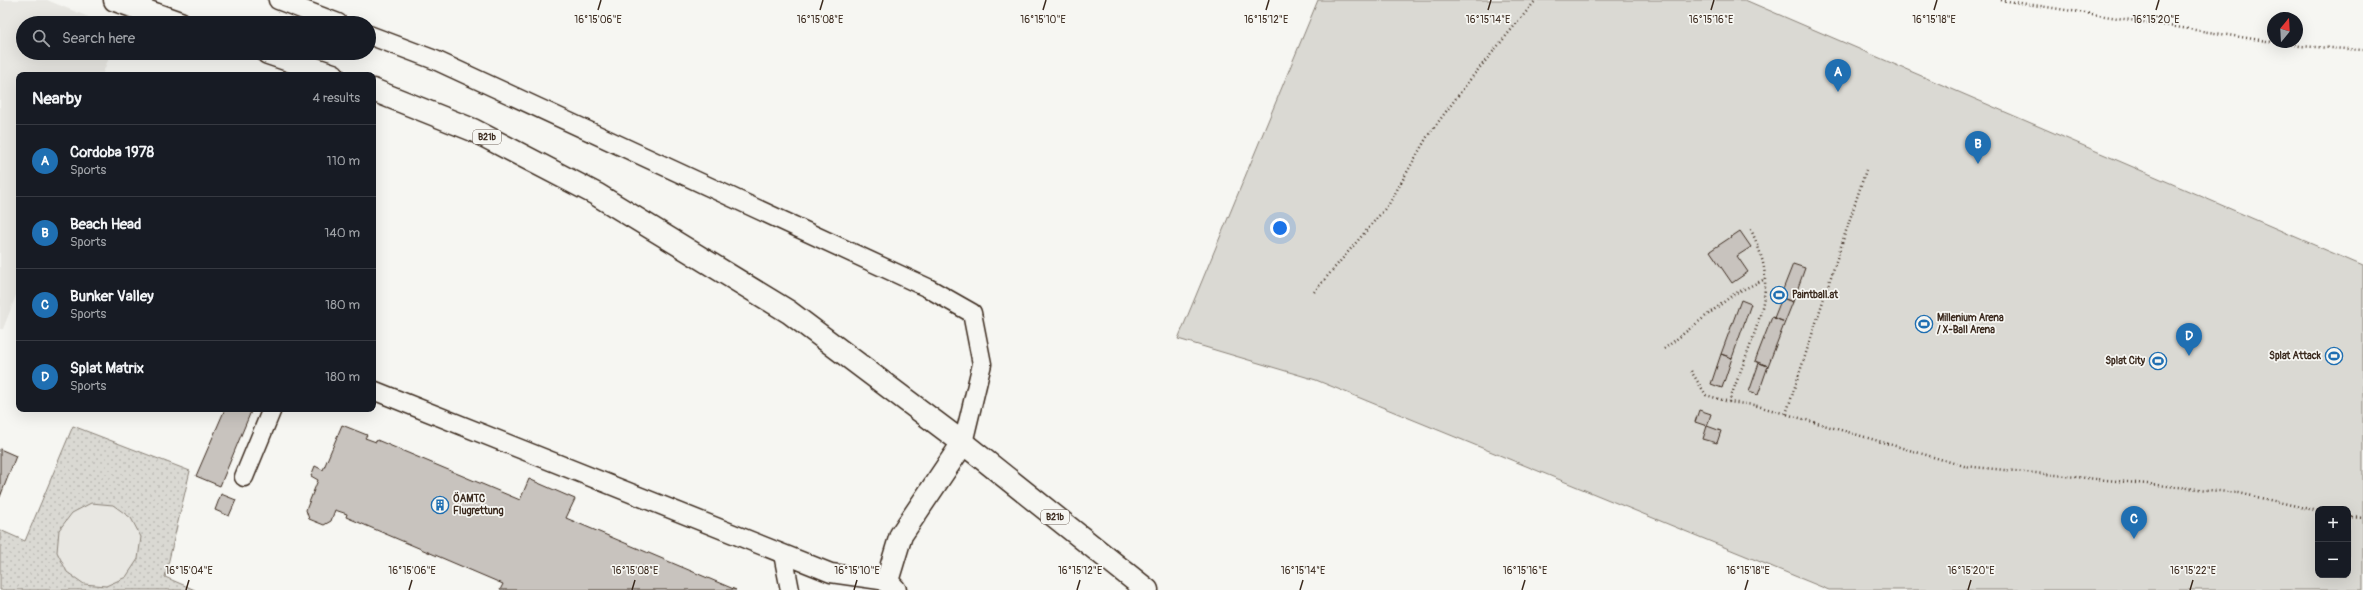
<!DOCTYPE html>
<meta charset="utf-8">
<style>
body{margin:0;font-family:Pangolin,sans-serif;background:#242831;color:#f1f3f6}
.controls{position:absolute;right:12px;bottom:12px;display:grid;overflow:hidden;border-radius:8px;box-shadow:0 4px 16px #0002}
.controls button{width:36px;height:36px;display:grid;place-items:center;padding:0;border:0;border-bottom:1px solid #363941;background:#171b24;color:#f1f3f6;font:20px sans-serif}
.compass{position:absolute;left:2267px;top:12px;width:36px;height:36px;border-radius:50%;background:#171b24;box-shadow:0 4px 16px #0002;rotate:18deg}
.you{position:absolute;left:1280px;top:228px;width:14px;height:14px;margin:-10px;border:3px solid #fff;border-radius:50%;background:#1a73e8;box-shadow:0 0 0 6px #1a73e833}
.badge{display:grid;place-items:center;width:26px;height:26px;border-radius:50%;background:#1f6fb2;color:#fff;font-size:13px;font-weight:700}
.pin{position:absolute;translate:-50% -33px;filter:drop-shadow(0 1px 2px #0008)}
.pin::after{content:'';position:absolute;top:21px;width:14px;height:12px;background:inherit;clip-path:polygon(0 0,100% 0,50% 100%)}
.list{margin:0;padding:0;list-style:none}
h2{display:flex;justify-content:space-between;align-items:center;height:52px;margin:0;padding:0 16px;font-size:17px}
h2 small{font-size:13px;font-weight:400;color:#9ea1a6}
.list li{display:grid;grid-template-columns:26px 1fr auto;gap:12px;align-items:center;box-sizing:border-box;height:72px;padding:0 16px;border-top:1px solid #363941}
.list b{display:block;font-size:15px;white-space:nowrap}
.list p{margin:0;font-size:13px;white-space:nowrap;color:#9ea1a6}
.list em{font-size:13px;font-style:normal;color:#9ea1a6}
.icon{flex:none;width:22px;height:22px;fill:none;stroke:currentColor;stroke-width:2;stroke-linecap:round;stroke-linejoin:round}
.map{position:relative;flex:none;width:2363px;height:590px;overflow:hidden}
.search{position:absolute;background:#171b24;box-shadow:0 4px 16px #0002;left:16px;top:16px;width:360px;height:44px;display:flex;align-items:center;gap:10px;box-sizing:border-box;padding:0 14px;border-radius:22px;color:#9ea1a6;font-size:15px}
.panel{position:absolute;background:#171b24;box-shadow:0 4px 16px #0002;left:16px;top:72px;width:360px;height:340px;border-radius:8px}
.map>svg:first-child{display:block}
</style>
<div class="map">
<svg width="2363" height="590" viewBox="0 0 2363 590">
<defs>
<pattern id="grass-dots" width="8" height="8" patternUnits="userSpaceOnUse"><rect width="8" height="8" fill="#dad9d3"/><path d="M2 2h.1M6 6h.1" fill="none" stroke="#bcbab5" stroke-width="1.8" stroke-linecap="round"/></pattern>
</defs>
<rect width="100%" height="100%" fill="#f6f6f2"/>
<filter id="ink" filterUnits="userSpaceOnUse"><feTurbulence type="fractalNoise" baseFrequency=".025" numOctaves="2"/><feDisplacementMap in="SourceGraphic" scale="8" xChannelSelector="R" yChannelSelector="G"/><feConvolveMatrix kernelMatrix="1 2 1 2 8 2 1 2 1" color-interpolation-filters="sRGB"/></filter>
<g filter="url(#ink)">
<path fill="#e8e7e2" d="M0,0H47L103,23H23V53H111L102,75H19V288L3,329H0Z
M73,426L190,471L139,590H0V530L25,541Z"/>
<path fill="url(#grass-dots)" stroke="#8a8278" fill-rule="evenodd" d="M73,426L190,471L165,577L195,590H0V530L25,541ZM91,503L113,505L131,518L141,537L138,559L126,577L106,586L84,584L67,572L57,552L59,530L72,513Z"/>
<path fill="#dad9d3" stroke="#8a8278" fill-rule="evenodd" d="M1318,0H1745L2363,266V590H1829L1316,380L1178,339ZM2318,509H2348V575H2318Z"/>
<path fill="#c8c3be" stroke="#3b2a1e" d="M1740,231L1751,247L1737,256L1748,272L1732,283L1710,251Z
M1793,264L1805,268L1793,302L1780,297Z
M1782,298L1793,302L1785,322L1774,318Z
M1741,300L1751,304L1732,358L1721,354Z
M1772,317L1785,322L1768,366L1755,361Z
M1721,354L1732,358L1722,388L1711,384Z
M1759,363L1768,366L1758,395L1749,392Z
M225,409H252L220,486L196,476Z
M1699,410L1711,414L1707,426L1695,422Z
M342,425L367,435L365,438L376,442L377,440L520,500L529,479L575,499L566,518L736,590H500L503,584L346,517L347,514L335,510L331,521L324,525L309,519L306,510L318,480L311,476L315,466L323,470Z
M1707,426L1721,431L1717,443L1703,439Z
M0,449L16,456L0,497Z
M221,494L236,500L229,516L215,510Z"/>
<g fill="none" stroke-linecap="round" stroke-linejoin="round">
<defs>
<path id="lane" d="M278,0L338,23
M369,35L435,60L928,288L972,313L982,364L963,443
M373,390L831,573L887,581
M244,477L272,409
M783,554L790,590"/>
<path id="street" d="M895,590L887,581L901,535L963,443"/>
<path id="primary" d="M115,0L180,23
M268,53L333,75
M373,90L473,130L596,194L789,312L963,443L1147,590"/>
</defs>
<use href="#lane" stroke="#3b2a1e" stroke-width="21"/>
<use href="#street" stroke="#3b2a1e" stroke-width="25"/>
<use href="#primary" stroke="#3b2a1e" stroke-width="25"/>
<path stroke="#3b2a1e" stroke-width="2.5" stroke-dasharray="1 3" stroke-linecap="butt" d="M2001,0L2273,42
M2275,42L2300,46L2363,50
M1314,292L1389,204L1427,137L1472,77L1536,0
M1664,349L1734,294L1765,279
M1691,371L1706,395L1729,402L1754,405L1786,414L1964,466L2239,493L2318,511
M1729,402C1740,370 1767,312 1765,280C1765,261 1757,244 1750,227
M1786,414L1866,170
M2348,517L2363,518"/>
<use href="#lane" stroke="#f6f6f2" stroke-width="18"/>
<use href="#street" stroke="#f6f6f2" stroke-width="22"/>
<use href="#primary" stroke="#f6f6f2" stroke-width="22"/>
</g>
</g>
<path fill="none" stroke="#3b2a1e" stroke-width="1.5" d="M598,10L601,0M820,10L823,0M1043,10L1046,0M1266,10L1269,0M1488,10L1491,0M1711,10L1714,0M1934,10L1937,0M2156,10L2159,0M186,590L189,580M409,590L412,580M632,590L635,580M854,590L857,580M1077,590L1080,580M1300,590L1303,580M1522,590L1525,580M1745,590L1748,580M1968,590L1971,580M2190,590L2193,580"/>
<defs>
<symbol id="stadium-ring" viewBox="-11 -11 22 22"><circle r="9.5" fill="#f6f6f2" stroke="#1f6fb2" stroke-width="1.5"/><path d="M0-5a6.5 5 0 1 0 0 10a6.5 5 0 1 0 0-10ZM-3.5-1.8h7v3.6h-7Z" fill="#1f6fb2"/></symbol>
<symbol id="building-ring" viewBox="-11 -11 22 22"><circle r="9.5" fill="#f6f6f2" stroke="#1f6fb2" stroke-width="1.5"/><path d="M-4-6H4V6H1V3H-1V6H-4ZM-2.5-4.3h1.7v1.8h-1.7ZM.8-4.3h1.7v1.8H.8ZM-2.5-1h1.7V.8h-1.7ZM.8-1h1.7V.8H.8Z" fill="#1f6fb2"/></symbol>
</defs>
<g fill-rule="evenodd">
<use href="#stadium-ring" x="1769" y="285" width="20" height="20"/>
<use href="#stadium-ring" x="1914" y="314" width="20" height="20"/>
<use href="#stadium-ring" x="2324" y="346" width="20" height="20"/>
<use href="#stadium-ring" x="2148" y="351" width="20" height="20"/>
<use href="#building-ring" x="430" y="495" width="20" height="20"/>
</g>
<g text-anchor="middle" dominant-baseline="central" stroke-width="3.5" stroke-linejoin="round" paint-order="stroke">
<g fill="#f6f6f2" stroke="#73675e" stroke-width="1">
<rect x="473" y="130" width="28" height="14" rx="3"/>
<rect x="1041" y="510" width="28" height="14" rx="3"/>
</g>
<g font-size="9" font-weight="bold" fill="#3b2a1e">
<text x="487" y="137">B21b</text>
<text x="1055" y="517">B21b</text>
</g>
<g font-size="10" font-weight="bold" fill="#3b2a1e" stroke="#f6f6f2" text-anchor="start">
<text x="1792" y="295">Paintball.at</text>
<text x="1937" y="318">Millenium Arena<tspan x="1937" dy="12">/ X-Ball Arena</tspan></text>
<text x="2321" y="356" text-anchor="end">Splat Attack</text>
<text x="2145" y="361" text-anchor="end">Splat City</text>
<text x="453" y="499">ÖAMTC<tspan x="453" dy="12">Flugrettung</tspan></text>
</g>
</g>
<g font-size="10" text-anchor="middle" fill="#3b2a1e" stroke="#f6f6f2" stroke-width="3.5" stroke-linejoin="round" paint-order="stroke">
<text x="598" y="23">16°15'06"E</text>
<text x="820" y="23">16°15'08"E</text>
<text x="1043" y="23">16°15'10"E</text>
<text x="1266" y="23">16°15'12"E</text>
<text x="1488" y="23">16°15'14"E</text>
<text x="1711" y="23">16°15'16"E</text>
<text x="1934" y="23">16°15'18"E</text>
<text x="2156" y="23">16°15'20"E</text>
<text x="189" y="574">16°15'04"E</text>
<text x="412" y="574">16°15'06"E</text>
<text x="635" y="574">16°15'08"E</text>
<text x="857" y="574">16°15'10"E</text>
<text x="1080" y="574">16°15'12"E</text>
<text x="1303" y="574">16°15'14"E</text>
<text x="1525" y="574">16°15'16"E</text>
<text x="1748" y="574">16°15'18"E</text>
<text x="1971" y="574">16°15'20"E</text>
<text x="2193" y="574">16°15'22"E</text>
</g>
</svg>
<div class="controls">
<button>+</button>
<button>−</button>
</div>
<svg class="compass" viewBox="-18 -18 36 36"><path d="M0-13l5 13h-10z" fill="#e53935"/><path d="M0 13l5-13h-10z" fill="#9ea1a6"/></svg>
<div class="you"></div>
<div class="pin badge" style="left:1838px;top:92px">A</div>
<div class="pin badge" style="left:1978px;top:164px">B</div>
<div class="pin badge" style="left:2134px;top:539px">C</div>
<div class="pin badge" style="left:2189px;top:356px">D</div>
<div class="search"><svg class="icon" aria-label="search" viewBox="0 0 24 24"><circle cx="10" cy="10" r="6"/><path d="M15 15l6 6"/></svg>Search here</div>
<section class="panel">
<h2>Nearby<small>4 results</small></h2>
<ul class="list">
<li><span class="badge">A</span><div><b>Cordoba 1978</b><p>Sports</p></div><em>110 m</em></li>
<li><span class="badge">B</span><div><b>Beach Head</b><p>Sports</p></div><em>140 m</em></li>
<li><span class="badge">C</span><div><b>Bunker Valley</b><p>Sports</p></div><em>180 m</em></li>
<li><span class="badge">D</span><div><b>Splat Matrix</b><p>Sports</p></div><em>180 m</em></li>
</ul>
</section>
</div>
